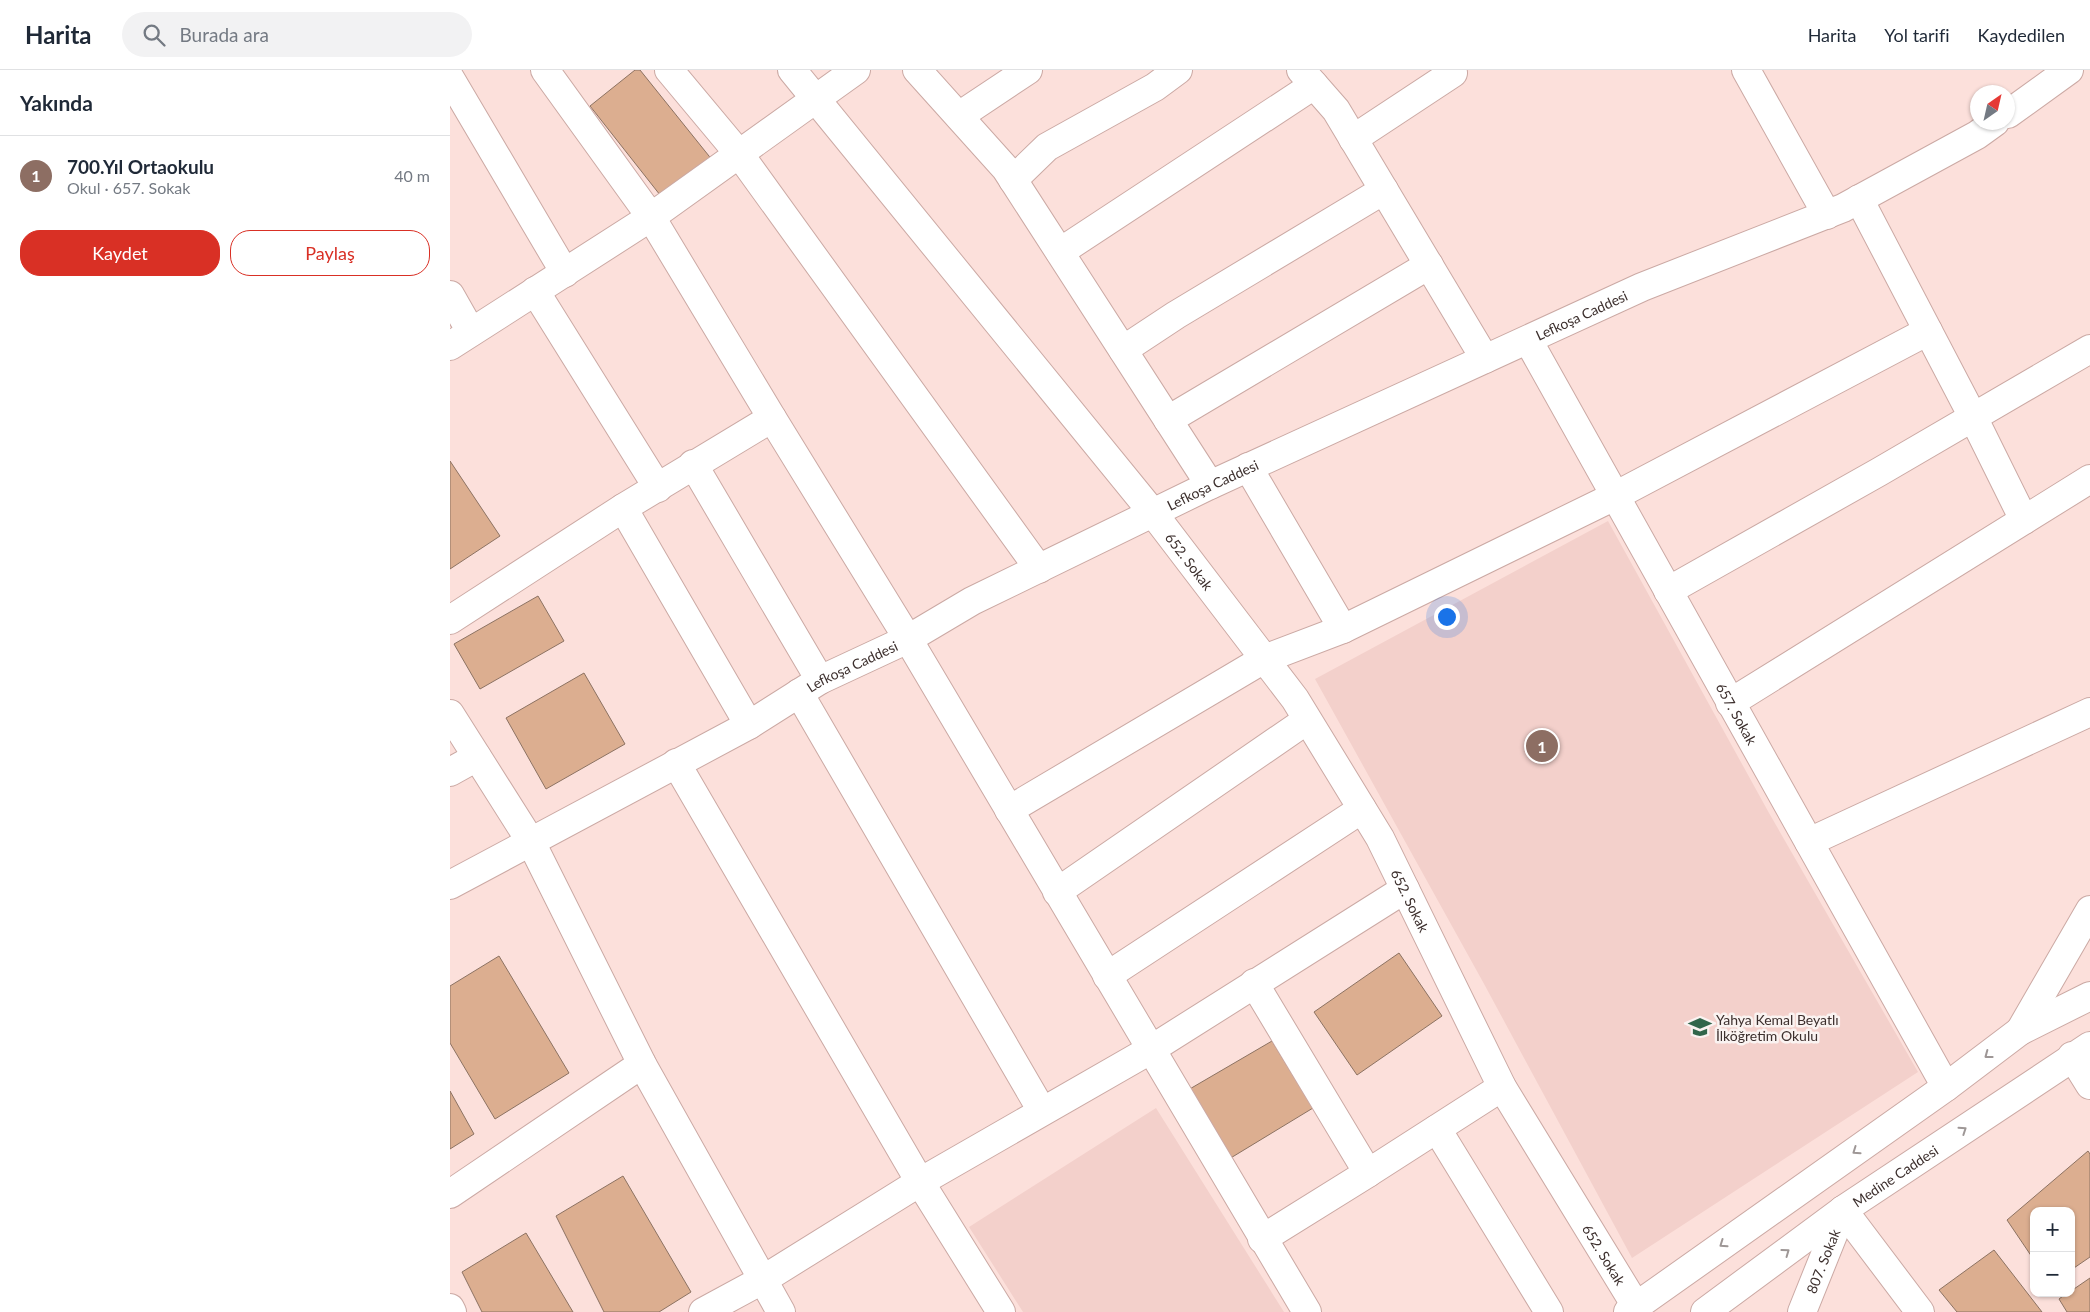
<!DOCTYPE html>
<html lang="tr">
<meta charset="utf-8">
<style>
body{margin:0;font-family:Lato,sans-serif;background:#f2f2f3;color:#1f2937}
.controls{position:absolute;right:15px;bottom:15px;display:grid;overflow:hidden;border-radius:10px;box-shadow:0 1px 4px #0004}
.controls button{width:45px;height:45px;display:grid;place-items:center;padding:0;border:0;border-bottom:1px solid #e0e1e3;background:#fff;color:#1f2937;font:25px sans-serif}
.compass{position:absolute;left:1520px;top:15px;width:45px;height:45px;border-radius:50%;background:#fff;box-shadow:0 1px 4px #0004;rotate:34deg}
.you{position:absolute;left:996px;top:546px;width:18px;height:18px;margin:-12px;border:4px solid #fff;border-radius:50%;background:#1a73e8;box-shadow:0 0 0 8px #1a73e833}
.badge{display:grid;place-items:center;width:32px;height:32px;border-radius:50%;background:#d93025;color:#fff;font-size:16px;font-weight:700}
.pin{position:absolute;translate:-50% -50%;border:2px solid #fff;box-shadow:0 1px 5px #0006}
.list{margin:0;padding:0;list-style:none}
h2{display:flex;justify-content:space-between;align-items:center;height:65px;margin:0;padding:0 20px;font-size:21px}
h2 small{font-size:16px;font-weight:400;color:#747a83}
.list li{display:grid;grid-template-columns:32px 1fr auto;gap:15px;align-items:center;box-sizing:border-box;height:80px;padding:0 20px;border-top:1px solid #e0e1e3}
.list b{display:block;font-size:19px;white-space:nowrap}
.list p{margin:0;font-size:16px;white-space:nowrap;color:#747a83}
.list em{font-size:16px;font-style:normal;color:#747a83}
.actions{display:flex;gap:10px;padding:15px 20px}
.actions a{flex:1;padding:11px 0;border:1px solid #d93025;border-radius:20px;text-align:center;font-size:18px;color:#d93025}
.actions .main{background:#d93025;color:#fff}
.icon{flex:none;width:28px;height:28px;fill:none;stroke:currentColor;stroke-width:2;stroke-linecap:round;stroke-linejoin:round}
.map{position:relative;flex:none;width:1640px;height:1242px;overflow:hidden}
header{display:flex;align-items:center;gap:30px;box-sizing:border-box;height:70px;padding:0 25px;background:#fff;border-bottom:1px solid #e0e1e3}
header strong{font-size:24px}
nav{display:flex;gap:28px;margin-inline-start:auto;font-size:18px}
.search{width:350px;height:45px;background:#f2f2f3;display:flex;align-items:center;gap:12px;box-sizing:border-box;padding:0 18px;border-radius:28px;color:#747a83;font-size:19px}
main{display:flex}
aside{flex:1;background:#fff}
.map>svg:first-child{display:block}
</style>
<header>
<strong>Harita</strong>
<div class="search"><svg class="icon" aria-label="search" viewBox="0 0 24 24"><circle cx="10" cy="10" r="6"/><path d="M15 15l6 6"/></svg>Burada ara</div>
<nav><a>Harita</a><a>Yol tarifi</a><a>Kaydedilen</a></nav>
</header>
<main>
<aside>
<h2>Yakında<small></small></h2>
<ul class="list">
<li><span class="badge" style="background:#8d6e63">1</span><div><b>700.Yıl Ortaokulu</b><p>Okul · 657. Sokak</p></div><em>40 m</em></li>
</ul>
<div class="actions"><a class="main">Kaydet</a><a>Paylaş</a></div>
</aside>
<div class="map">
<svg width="1640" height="1242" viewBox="0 0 1640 1242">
<rect width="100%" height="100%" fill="#fce0db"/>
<path fill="#f3d0cb" d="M1158,451L1319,743L1468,1002L1182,1188L1033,912L865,609Z
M706,1038L834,1242H573L519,1157Z"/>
<path fill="#dcae90" stroke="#8c7262" d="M185,0H190L263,91L214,130L140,36Z
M0,391L50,466L0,499Z
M88,526L114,571L30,619L4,574Z
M134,603L175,674L96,719L56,648Z
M949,883L992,946L907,1005L864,942Z
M49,886L119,1003L45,1049L0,973V916Z
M822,971L863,1038L779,1089L738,1020Z
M0,1021L24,1064L0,1079Z
M1638,1081L1640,1084V1187L1621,1200V1141H1584V1190L1557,1150Z
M173,1106L241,1222L209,1242H154L106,1146Z
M76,1163L123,1242H32L12,1202Z
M1544,1180L1592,1242H1507L1489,1220Z
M1640,1208V1242H1617L1609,1229L1617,1223H1621V1221Z"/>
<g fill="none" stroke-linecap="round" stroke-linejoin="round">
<defs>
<g id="minor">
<path d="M95,0L201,147L322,348L458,569L857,1242"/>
<path d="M219,0L290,85L589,499"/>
<path id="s1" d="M342,0L703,443L845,629L930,768L1052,1017L1186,1236"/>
<path d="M467,0L556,99L760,415"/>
<path d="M851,0L886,40L1035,289"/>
<path d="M1296,0L1377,145"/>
<path d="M0,8L115,203"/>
<path d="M509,46L578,0"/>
<path d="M903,69L1003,3L1000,0"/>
<path d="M563,110L597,77L705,17L728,0"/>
<path d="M1409,129L1523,347L1574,450"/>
<path d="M610,182L864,15"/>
<path d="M85,221L208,418"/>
<path d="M0,225L21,262"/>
<path id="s2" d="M1078,270L1496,1017"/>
<path d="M0,276L201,147L406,0"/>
<path d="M673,280L726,245L934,120"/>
<path d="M718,350L979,195"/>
<path d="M243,394L370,610"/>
<path d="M798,397L893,559"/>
<path d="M173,438L299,655"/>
<path d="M1218,521L1429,402L1640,279"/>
<path d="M0,550L173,438L322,348"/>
<path d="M349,623L592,1041"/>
<path d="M1280,633L1640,409"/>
<path d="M0,644L81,772L192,994L331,1242"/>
<path d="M226,693L470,1112L551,1242"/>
<path d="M0,702L27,687"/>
<path d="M559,740L814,589L893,559L1165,426L1478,261"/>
<path d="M1359,772L1640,642"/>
<path d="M607,822L857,650"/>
<path d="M657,906L912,739"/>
<path d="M804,913L918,1103L1052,1017"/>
<path d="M1570,961L1640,840"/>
<path d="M1622,986L1640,1015"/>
<path d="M987,1059L1099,1242"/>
<path d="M0,1124L192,994"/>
<path d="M812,1169L918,1103"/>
<path d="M0,1238L2,1242"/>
<path d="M253,1242L314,1209L470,1112L700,980L955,819"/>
<path id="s3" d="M1352,1242L1393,1140"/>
</g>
<g id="tertiary">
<path d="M1558,44L1619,0"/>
<path id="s4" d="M0,815L299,655L370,610L458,569L522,531L760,415L1192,217L1393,138L1527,65L1545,52"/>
<path d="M1393,1140L1470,1242"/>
<path d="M1178,1242L1496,1017L1570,961L1640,926"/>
<path id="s5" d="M1255,1242L1393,1140L1640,976"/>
</g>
</defs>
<use href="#minor" stroke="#cba9a4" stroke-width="30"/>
<use href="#tertiary" stroke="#cba9a4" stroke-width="30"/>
<use href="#minor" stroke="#fff" stroke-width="28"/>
<use href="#tertiary" stroke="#fff" stroke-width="28"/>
</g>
<defs><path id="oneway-chevron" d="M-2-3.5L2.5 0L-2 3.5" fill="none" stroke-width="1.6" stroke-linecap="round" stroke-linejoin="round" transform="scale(1.25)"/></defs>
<g stroke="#9e9796">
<use href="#oneway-chevron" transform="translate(1538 985) rotate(143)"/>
<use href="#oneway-chevron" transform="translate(1513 1060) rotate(-34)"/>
<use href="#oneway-chevron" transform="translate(1406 1081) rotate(145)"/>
<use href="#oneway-chevron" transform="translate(1273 1174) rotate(145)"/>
<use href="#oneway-chevron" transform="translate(1336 1182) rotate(-36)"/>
</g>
<defs>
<symbol id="school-bare" viewBox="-9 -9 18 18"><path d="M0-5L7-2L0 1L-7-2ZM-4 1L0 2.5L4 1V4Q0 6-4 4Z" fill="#31664b" stroke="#faf3f1" stroke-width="2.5" paint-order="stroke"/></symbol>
</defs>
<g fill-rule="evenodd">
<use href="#school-bare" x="1234" y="941" width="32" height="32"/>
</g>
<g text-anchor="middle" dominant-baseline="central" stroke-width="5" stroke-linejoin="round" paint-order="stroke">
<g font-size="14" fill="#3c2f2d" stroke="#faf3f1">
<text stroke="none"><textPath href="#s4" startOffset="1268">Lefkoşa Caddesi</textPath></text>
<text stroke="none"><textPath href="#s4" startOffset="862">Lefkoşa Caddesi</textPath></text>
<text stroke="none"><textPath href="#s1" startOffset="632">652. Sokak</textPath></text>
<text stroke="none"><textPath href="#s4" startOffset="458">Lefkoşa Caddesi</textPath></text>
<text stroke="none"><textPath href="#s2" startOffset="428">657. Sokak</textPath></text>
<text stroke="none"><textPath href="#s1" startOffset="1038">652. Sokak</textPath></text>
<text stroke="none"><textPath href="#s5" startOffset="234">Medine Caddesi</textPath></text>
<text stroke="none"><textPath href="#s1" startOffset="1442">652. Sokak</textPath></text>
<text stroke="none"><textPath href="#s3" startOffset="55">807. Sokak</textPath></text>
</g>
<g font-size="14" fill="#3c2f2d" stroke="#faf3f1" text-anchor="start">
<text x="1266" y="949">Yahya Kemal Beyatlı<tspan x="1266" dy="16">İlköğretim Okulu</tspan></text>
</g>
</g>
</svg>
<div class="controls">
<button>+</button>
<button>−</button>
</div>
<svg class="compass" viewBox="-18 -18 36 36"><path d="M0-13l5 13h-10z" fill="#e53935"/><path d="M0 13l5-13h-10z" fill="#747a83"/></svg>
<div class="you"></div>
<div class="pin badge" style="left:1092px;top:676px;background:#8d6e63">1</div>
</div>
</main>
